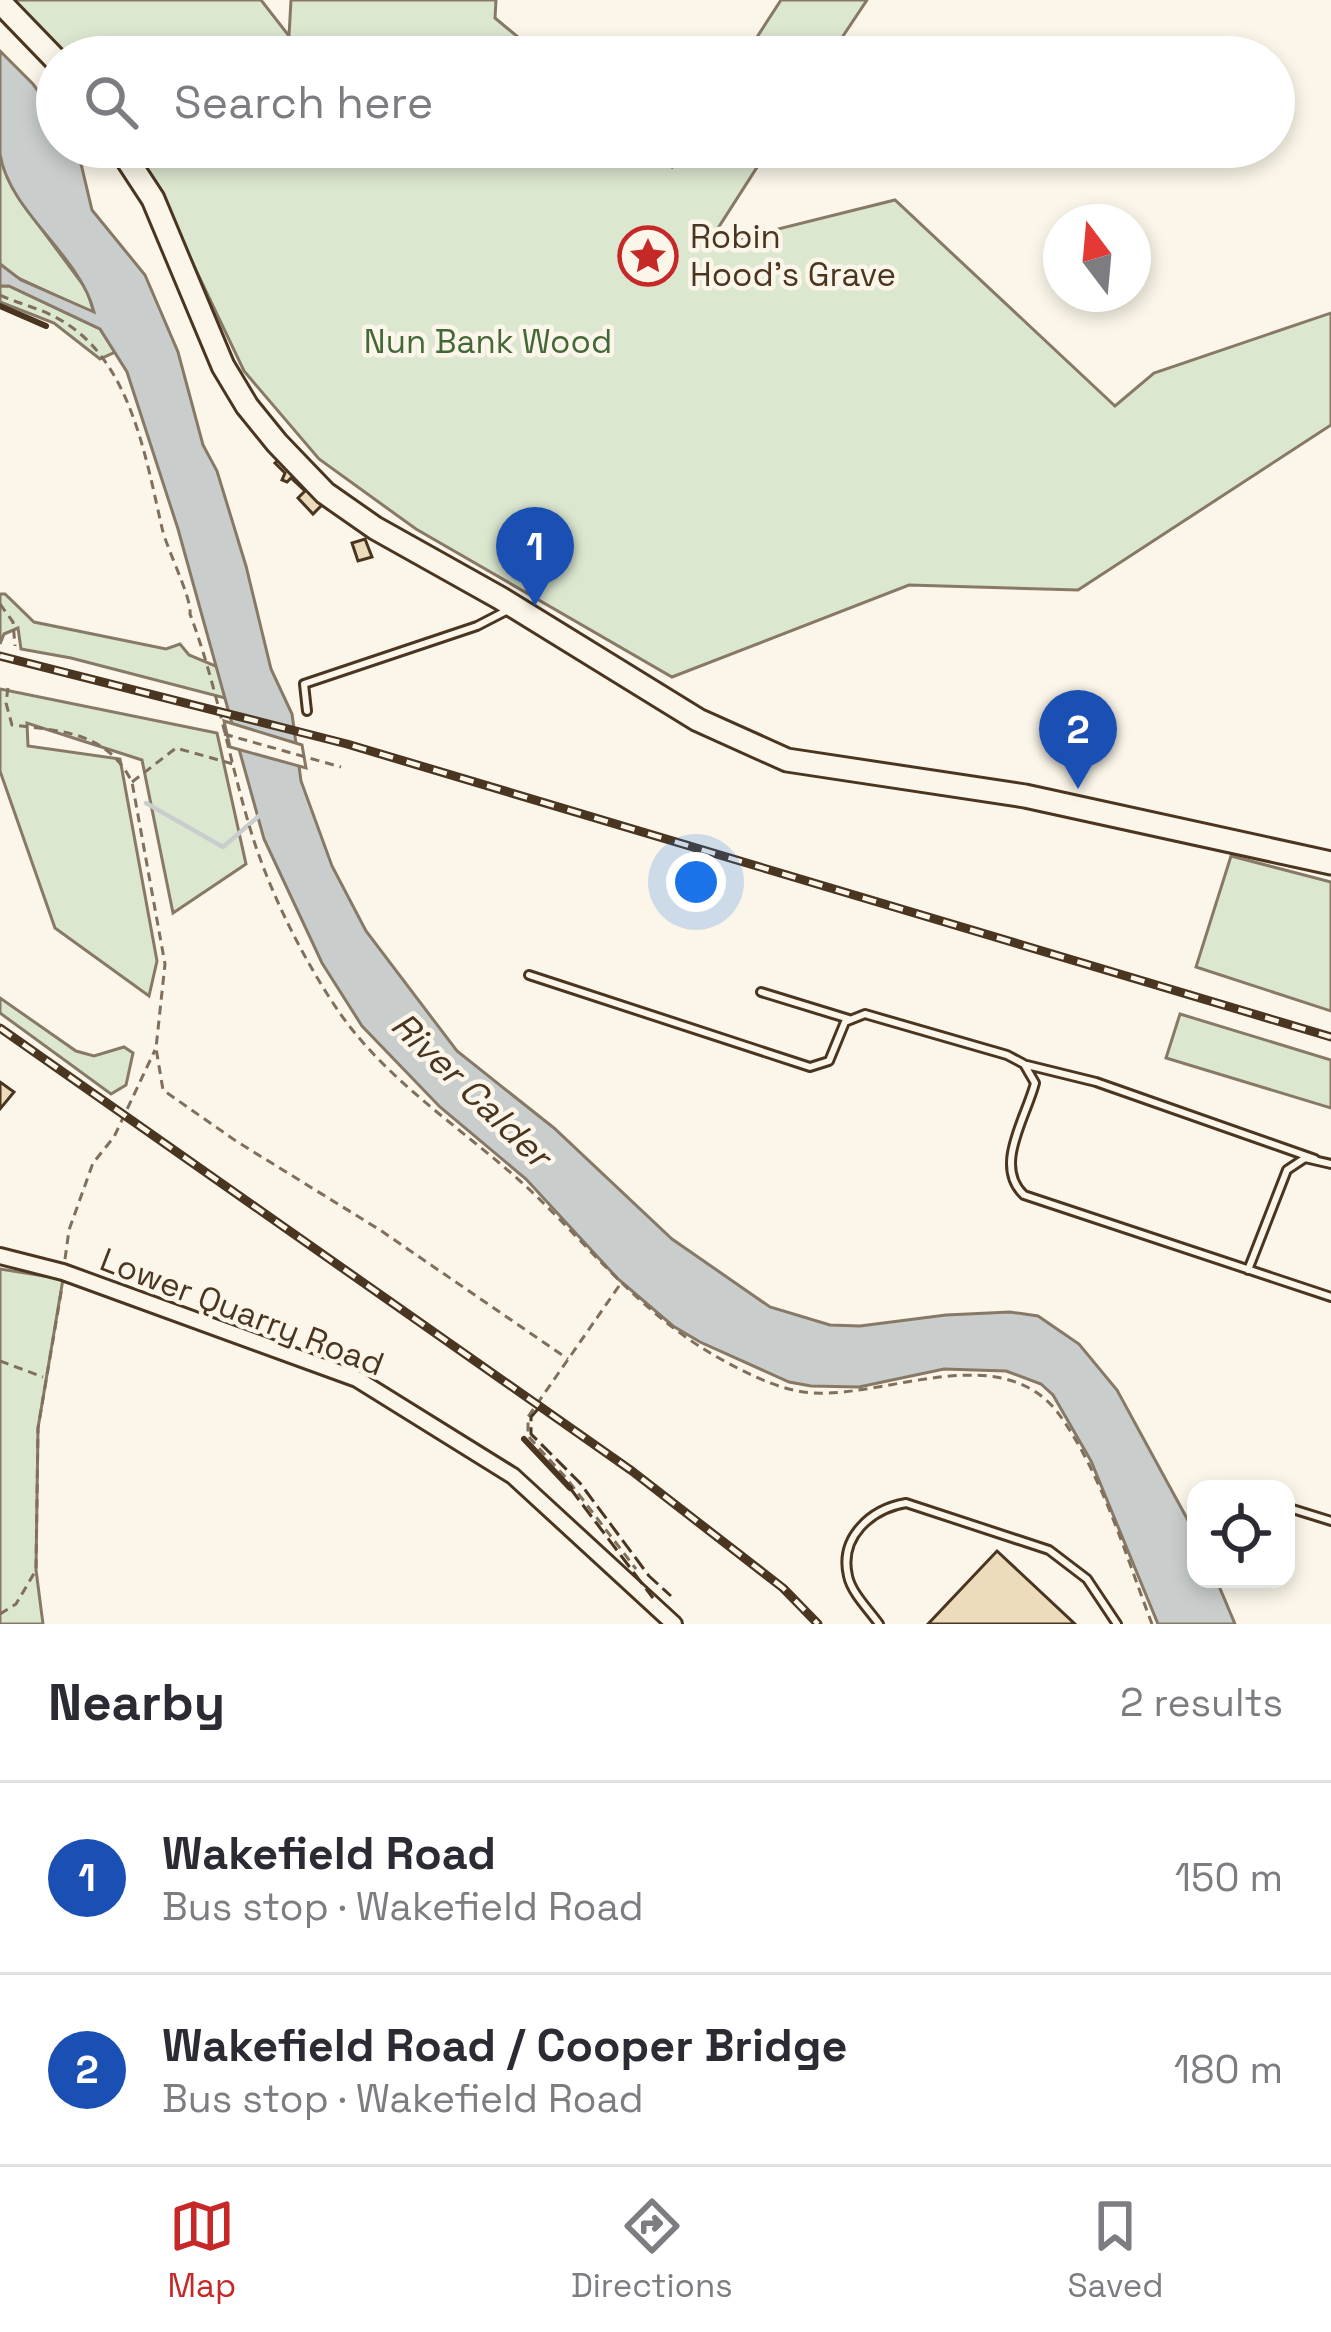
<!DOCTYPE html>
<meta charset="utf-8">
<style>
body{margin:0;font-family:"Space Grotesk",sans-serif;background:#f2f2f3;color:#2b2b33}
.controls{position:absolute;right:36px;bottom:36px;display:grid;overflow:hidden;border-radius:24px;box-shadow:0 6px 18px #0003}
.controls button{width:108px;height:108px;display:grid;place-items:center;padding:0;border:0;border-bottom:3px solid #e1e1e2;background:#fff;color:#2b2b33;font:60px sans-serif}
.compass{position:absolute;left:1043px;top:204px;width:108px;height:108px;border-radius:50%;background:#fff;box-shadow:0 6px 18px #0003;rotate:344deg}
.you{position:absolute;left:696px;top:882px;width:42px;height:42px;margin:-30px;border:9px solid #fff;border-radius:50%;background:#1a73e8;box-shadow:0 0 0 18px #1a73e833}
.badge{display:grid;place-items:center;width:78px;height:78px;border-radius:50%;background:#c62828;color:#fff;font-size:39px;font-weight:700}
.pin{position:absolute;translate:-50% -99px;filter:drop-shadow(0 3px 6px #0008)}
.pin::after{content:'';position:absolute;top:63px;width:42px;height:36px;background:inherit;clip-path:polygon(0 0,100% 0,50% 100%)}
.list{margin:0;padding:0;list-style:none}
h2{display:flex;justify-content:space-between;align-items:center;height:156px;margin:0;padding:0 48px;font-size:51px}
h2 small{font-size:39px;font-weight:400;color:#7c7c81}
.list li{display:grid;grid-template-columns:78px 1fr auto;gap:36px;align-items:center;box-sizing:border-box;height:192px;padding:0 48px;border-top:3px solid #e1e1e2}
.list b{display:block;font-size:45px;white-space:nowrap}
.list p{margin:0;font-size:39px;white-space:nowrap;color:#7c7c81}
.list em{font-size:39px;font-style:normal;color:#7c7c81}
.icon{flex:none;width:66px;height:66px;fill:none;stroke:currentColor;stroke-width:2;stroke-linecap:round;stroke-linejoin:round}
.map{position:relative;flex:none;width:1331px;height:1624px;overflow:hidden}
.search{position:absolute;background:#fff;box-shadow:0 6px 18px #0003;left:36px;right:36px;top:36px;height:132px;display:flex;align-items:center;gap:30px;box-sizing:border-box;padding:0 42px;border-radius:66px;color:#7c7c81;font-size:45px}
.sheet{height:540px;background:#fff}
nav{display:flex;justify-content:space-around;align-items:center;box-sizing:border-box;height:168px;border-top:3px solid #e1e1e2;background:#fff;font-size:33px;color:#7c7c81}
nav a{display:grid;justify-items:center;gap:6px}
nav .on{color:#c62828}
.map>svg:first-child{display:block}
</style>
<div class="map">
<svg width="1331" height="1624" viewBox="0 0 1331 1624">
<rect width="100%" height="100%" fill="#fbf6e9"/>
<path fill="#dce7d0" stroke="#887966" stroke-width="3" d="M9,0H261L289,36L291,0H496L495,18L542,57H62Z
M781,0H867L829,57H744Z
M128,147H648L672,167L685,147H770L706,247L895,200L1115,406L1154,373L1331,313V425L1078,590L909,585L672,677L416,529L319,459L244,371L155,184Z
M0,156L34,219L87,290L94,313L14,276L0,264Z
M0,286H9L100,329L115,352L100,359L54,323L0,302Z
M0,594H5L34,622L166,649L180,644L189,655L218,667L225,698L71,658L21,649L18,628L4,634L0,644Z
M0,689L217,733L246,864L173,913L142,760L27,723L28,746L120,759L157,961L149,996L55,928L0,771Z
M1231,856L1331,882V1011L1196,967Z
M0,998L76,1051L94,1056L124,1047L133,1053L126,1085L111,1094L0,1013Z
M1180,1014L1331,1060V1108L1166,1058Z
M0,1269L63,1279L38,1428L36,1570L43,1624H0Z"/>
<path fill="#c9cecd" stroke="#887966" stroke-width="3" d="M0,51L33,84L57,117V147H77L92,210L145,275L178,352L203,445L217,471L246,566L271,669L292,714L301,781L332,866L366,931L457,1051L554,1128L672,1239L770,1307L830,1325L860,1326L946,1315L1010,1312L1038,1316L1079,1344L1117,1390L1190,1524L1196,1537V1579H1216L1235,1624H1158L1091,1461L1053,1395L1041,1384L1006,1371L944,1369L859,1387L811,1386L789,1382L700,1342L673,1326L618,1279L526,1179L440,1107L362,1026L322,963L264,839L178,529L127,372L100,329L9,286H0V264L21,280L94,312C80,255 9,212 0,154C0,121 0,84 0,51Z"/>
<path fill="#fbf6e9" stroke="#887966" stroke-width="3" d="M224,721L302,745L306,768L230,747Z"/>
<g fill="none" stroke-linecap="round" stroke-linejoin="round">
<path stroke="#c9cecd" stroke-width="4.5" d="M146,803L223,847L260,815"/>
</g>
<path fill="#ecdcbc" stroke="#4a3520" stroke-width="3" d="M283,456L327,500L313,514L298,498L305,491L291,478L287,482L282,480L285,473L275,463Z
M365,539L372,557L358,561L352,543Z
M0,1082L14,1092L0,1109Z
M997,1551L1075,1624H928Z"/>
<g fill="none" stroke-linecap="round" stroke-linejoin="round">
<defs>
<path id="service" d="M307,711L304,684L477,626L506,611
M529,975L810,1067L829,1061L845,1022L865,1014L1007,1055L1024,1064L1035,1083C1026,1118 993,1166 1024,1195L1331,1297
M761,992L849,1019
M1027,1065L1096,1082L1315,1159
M1248,1270L1287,1170L1305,1158L1331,1164
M1286,1507L1331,1521
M879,1624C869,1610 851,1592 848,1576C839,1537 871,1509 906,1503L1049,1550L1087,1579L1117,1624"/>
<path id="minor" d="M0,1256L63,1272L357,1379L513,1476L674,1624"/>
<path id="trunk" d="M0,2L57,61
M119,147L153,199L223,366L247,406L277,443L325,493L375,528L500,598L698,720L787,760L1025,796L1331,863"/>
</defs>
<use href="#service" stroke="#4a3520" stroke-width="12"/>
<use href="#minor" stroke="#4a3520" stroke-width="20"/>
<use href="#trunk" stroke="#4a3520" stroke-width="27"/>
<path stroke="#7f6f5c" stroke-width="3" stroke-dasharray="9 6" stroke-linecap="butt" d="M0,295C17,303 35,307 51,315C129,351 145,454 162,528C167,550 192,598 190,614C218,688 230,766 254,841C273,899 305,962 339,1012C390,1085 467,1131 531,1191C596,1253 646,1320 728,1363C754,1377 783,1391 813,1393C891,1397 1005,1337 1061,1417C1103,1477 1126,1556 1152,1624
M0,604L13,622L15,646
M8,688L6,703L12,725C63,731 107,732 132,782L165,964L156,1048L163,1090L236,1141L380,1230L568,1359
M132,782L176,748L233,764
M65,1259L69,1230L93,1163L114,1137L155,1050
M619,1286L528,1417V1436L567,1479L636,1569
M0,1361L43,1377
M0,1614L16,1604L36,1570L38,1428L62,1287"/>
<use href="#service" stroke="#fbf6e9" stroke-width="6"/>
<use href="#minor" stroke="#fbf6e9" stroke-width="14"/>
<use href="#trunk" stroke="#fbf6e9" stroke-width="21"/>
<defs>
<path id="rail" d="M0,656L347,744L1331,1037
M0,1028L632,1471L783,1588L818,1624"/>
</defs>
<use href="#rail" stroke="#4a3520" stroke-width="9"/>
<use href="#rail" stroke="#fbf6e9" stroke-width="4.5" stroke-dasharray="14" stroke-linecap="butt"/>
<path stroke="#7f6f5c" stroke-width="3" stroke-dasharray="9 6" stroke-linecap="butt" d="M224,734L341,767"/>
<path stroke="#4a3520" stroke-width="3" stroke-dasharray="15 6" stroke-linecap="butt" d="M538,1409L531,1417V1434L580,1483L649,1576L671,1596
M570,1488L653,1598"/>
<path stroke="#4a3520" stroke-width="6" d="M0,306L46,326
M524,1439L570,1488"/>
</g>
<defs>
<symbol id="sight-ring" viewBox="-11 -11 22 22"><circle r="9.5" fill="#fbf6e9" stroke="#c62828" stroke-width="1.5"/><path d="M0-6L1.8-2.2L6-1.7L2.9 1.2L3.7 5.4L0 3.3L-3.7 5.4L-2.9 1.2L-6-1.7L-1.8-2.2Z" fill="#c62828"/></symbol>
</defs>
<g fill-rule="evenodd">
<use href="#sight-ring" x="615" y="223" width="66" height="66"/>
</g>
<g text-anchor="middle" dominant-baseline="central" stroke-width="9" stroke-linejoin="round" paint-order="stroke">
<g font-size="33" fill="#4a3520" stroke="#fbf6e9" text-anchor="start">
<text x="690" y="237">Robin<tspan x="690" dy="38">Hood's Grave</tspan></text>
</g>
<g font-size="33" fill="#436837" stroke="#fbf6e9">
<text x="488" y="342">Nun Bank Wood</text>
</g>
<g font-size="33" fill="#4a3520" stroke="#fbf6e9">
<text transform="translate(242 1312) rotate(21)">Lower Quarry Road</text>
</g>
<g font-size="36" font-style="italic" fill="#4a3520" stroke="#fbf6e9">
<text transform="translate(471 1090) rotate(44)">River Calder</text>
</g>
</g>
</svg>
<div class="controls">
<button><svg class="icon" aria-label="locate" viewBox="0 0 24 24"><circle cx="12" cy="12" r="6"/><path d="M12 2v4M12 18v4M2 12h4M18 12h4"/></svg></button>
</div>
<svg class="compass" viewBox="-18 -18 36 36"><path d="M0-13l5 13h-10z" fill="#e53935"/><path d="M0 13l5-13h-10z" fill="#7c7c81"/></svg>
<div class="you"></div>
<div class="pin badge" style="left:535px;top:606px;background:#1a4fb4">1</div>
<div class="pin badge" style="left:1078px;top:789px;background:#1a4fb4">2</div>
<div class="search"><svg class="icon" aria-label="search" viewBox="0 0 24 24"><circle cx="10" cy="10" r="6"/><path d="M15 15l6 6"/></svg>Search here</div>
</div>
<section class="sheet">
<h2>Nearby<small>2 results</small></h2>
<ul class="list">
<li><span class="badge" style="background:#1a4fb4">1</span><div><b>Wakefield Road</b><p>Bus stop · Wakefield Road</p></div><em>150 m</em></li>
<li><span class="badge" style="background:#1a4fb4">2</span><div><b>Wakefield Road / Cooper Bridge</b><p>Bus stop · Wakefield Road</p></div><em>180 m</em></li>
</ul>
</section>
<nav>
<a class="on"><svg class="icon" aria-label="map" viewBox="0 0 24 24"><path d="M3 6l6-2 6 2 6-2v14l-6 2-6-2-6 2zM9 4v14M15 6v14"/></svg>Map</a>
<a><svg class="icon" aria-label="directions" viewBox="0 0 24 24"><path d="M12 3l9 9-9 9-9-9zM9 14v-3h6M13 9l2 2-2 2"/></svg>Directions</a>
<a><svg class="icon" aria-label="saved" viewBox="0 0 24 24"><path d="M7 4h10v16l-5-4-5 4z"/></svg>Saved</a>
</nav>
